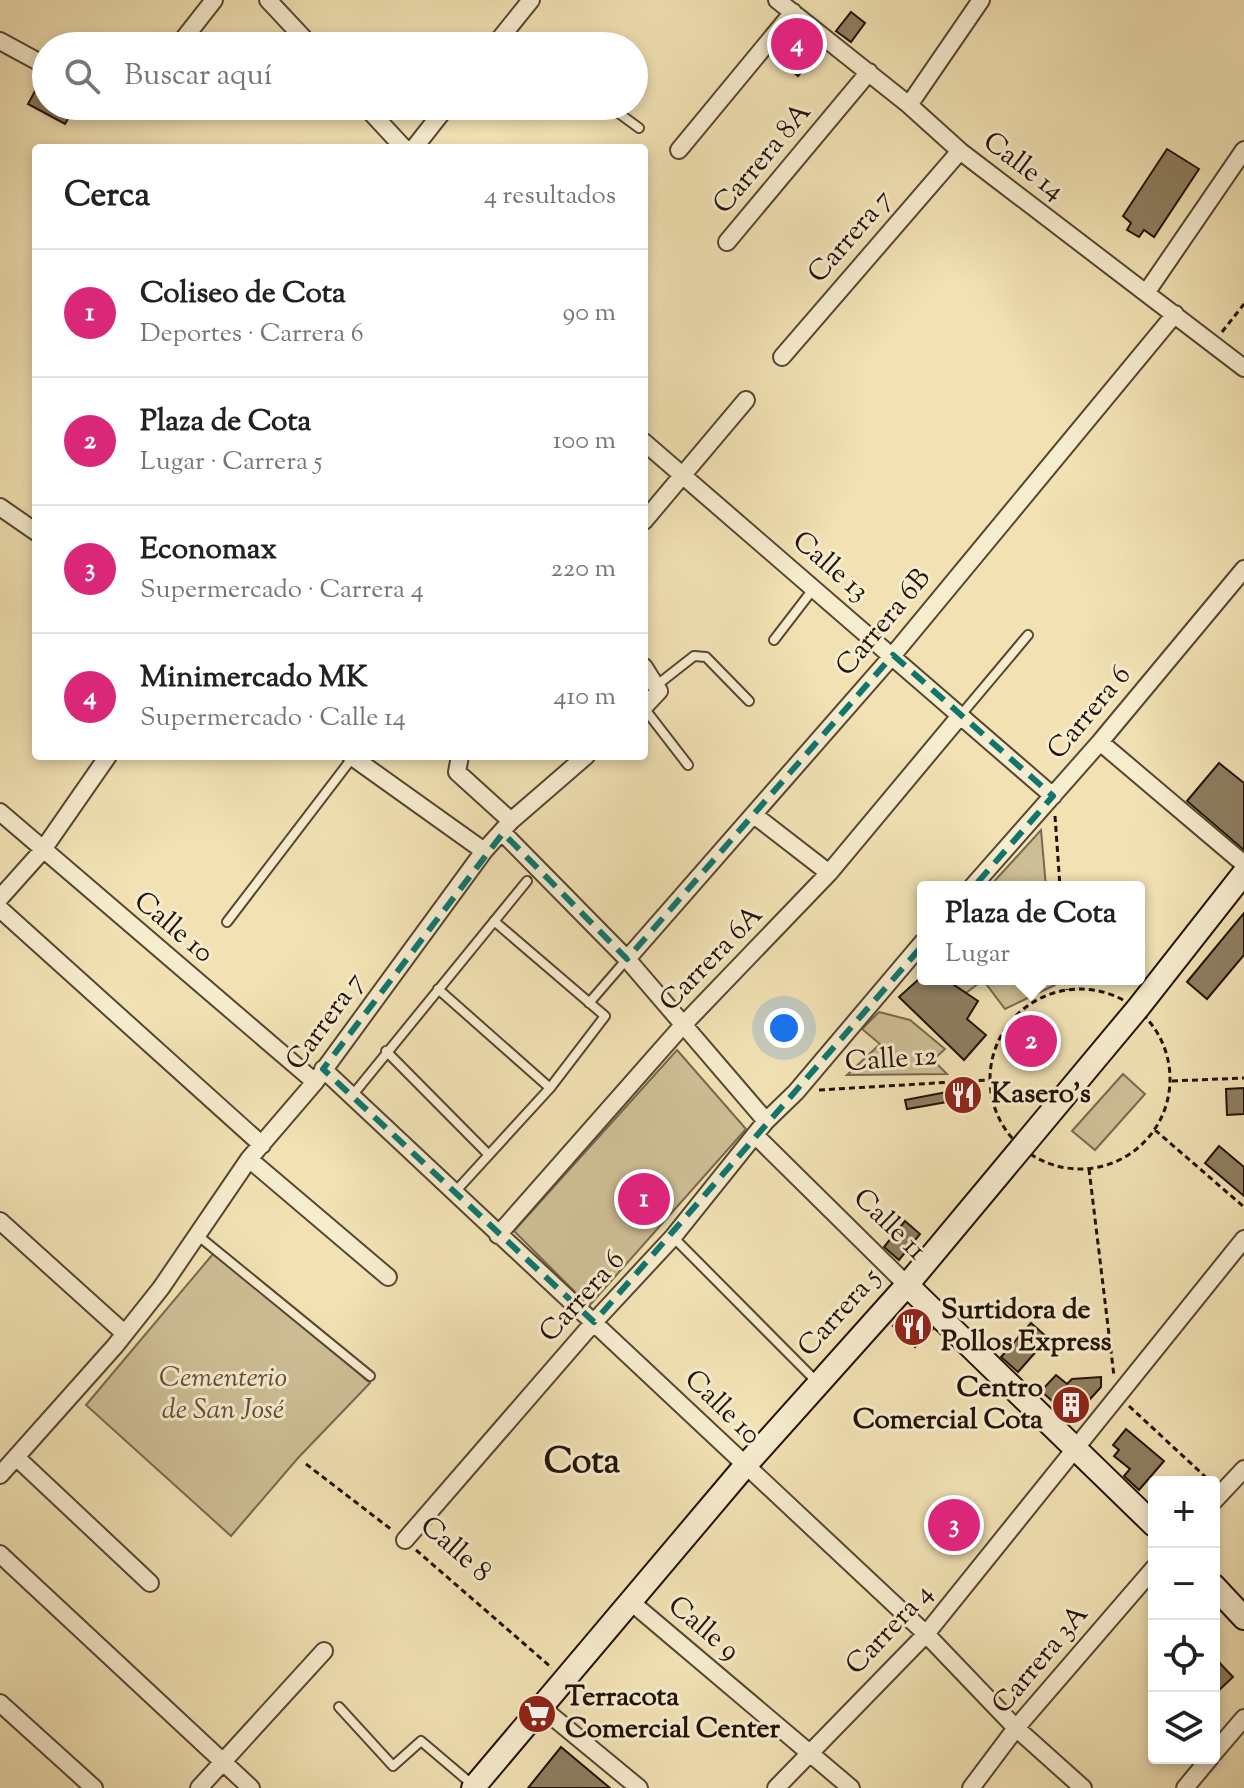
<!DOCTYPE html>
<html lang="es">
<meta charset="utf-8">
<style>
body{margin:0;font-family:"Sorts Mill Goudy",serif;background:#f6f6f6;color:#222}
.controls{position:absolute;right:24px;bottom:24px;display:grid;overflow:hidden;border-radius:8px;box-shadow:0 4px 12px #0003}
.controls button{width:72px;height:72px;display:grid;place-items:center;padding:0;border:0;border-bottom:2px solid #e0e0e0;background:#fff;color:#222;font:40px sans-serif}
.you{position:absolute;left:784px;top:1028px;width:28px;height:28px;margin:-20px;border:6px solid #fff;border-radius:50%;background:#1a73e8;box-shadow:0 0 0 12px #1a73e833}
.badge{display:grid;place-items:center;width:52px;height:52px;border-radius:50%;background:#db2777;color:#fff;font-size:26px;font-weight:700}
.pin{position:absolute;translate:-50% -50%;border:4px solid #fff;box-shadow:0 2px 8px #0006}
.popup{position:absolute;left:917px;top:881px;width:228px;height:104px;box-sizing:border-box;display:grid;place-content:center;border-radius:8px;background:#fff;filter:drop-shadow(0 2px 6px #0005);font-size:26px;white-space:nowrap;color:#767676}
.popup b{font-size:30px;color:#222}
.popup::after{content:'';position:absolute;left:50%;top:100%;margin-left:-16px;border:16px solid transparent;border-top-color:#fff}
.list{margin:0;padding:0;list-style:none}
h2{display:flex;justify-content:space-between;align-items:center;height:104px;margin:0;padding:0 32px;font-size:34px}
h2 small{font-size:26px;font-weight:400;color:#767676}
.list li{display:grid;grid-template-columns:52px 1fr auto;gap:24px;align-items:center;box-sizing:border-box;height:128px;padding:0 32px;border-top:2px solid #e0e0e0}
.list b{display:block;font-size:30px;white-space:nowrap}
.list p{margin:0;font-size:26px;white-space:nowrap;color:#767676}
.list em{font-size:26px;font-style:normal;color:#767676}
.icon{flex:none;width:44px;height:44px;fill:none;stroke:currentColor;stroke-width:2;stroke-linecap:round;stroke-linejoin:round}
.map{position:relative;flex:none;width:1244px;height:1788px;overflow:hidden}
.search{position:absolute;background:#fff;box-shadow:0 4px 12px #0003;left:32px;top:32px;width:616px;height:88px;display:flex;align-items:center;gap:20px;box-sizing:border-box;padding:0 28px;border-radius:44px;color:#767676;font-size:30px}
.panel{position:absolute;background:#fff;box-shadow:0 4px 12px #0003;left:32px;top:144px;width:616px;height:616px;border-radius:8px}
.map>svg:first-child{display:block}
</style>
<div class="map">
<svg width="1244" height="1788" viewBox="0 0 1244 1788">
<rect width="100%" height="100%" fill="#f1e1b3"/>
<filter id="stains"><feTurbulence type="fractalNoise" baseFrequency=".0025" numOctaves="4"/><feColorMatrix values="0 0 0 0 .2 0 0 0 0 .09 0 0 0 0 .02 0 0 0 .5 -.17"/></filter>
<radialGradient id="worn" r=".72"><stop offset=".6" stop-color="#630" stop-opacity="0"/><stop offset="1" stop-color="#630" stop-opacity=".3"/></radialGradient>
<path fill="#cebe96" stroke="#78684e" stroke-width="2" d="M1041,830L1046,887H988H989Z
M945,979H1055V985L1005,1009L983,980L966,993Z
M879,1012L910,1020L945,1049L933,1060L947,1074L847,1075L880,1044L862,1029Z
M677,1050L746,1129L589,1306L514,1231Z
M1123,1074L1145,1094L1095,1150L1072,1131Z
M218,1248L370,1383L298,1458L231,1536L86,1405Z"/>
<path fill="#8e7e60" stroke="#231207" stroke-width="2" d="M851,12L865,23L851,42L836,31Z
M790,33L816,55L798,76L773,54Z
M43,76L46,106H75L65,124L28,104Z
M1167,149L1199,169L1154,237L1144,230L1139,237L1127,230L1131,223L1123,216Z
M1219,763L1244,783V850L1187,801Z
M1244,913V955L1207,999L1187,982Z
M919,979H945L978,1001L967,1019L986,1035L964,1060L899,997Z
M968,1088L970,1098L907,1109L905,1100Z
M1244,1088V1114L1227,1115L1226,1089Z
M1219,1146L1244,1167V1196L1205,1163Z
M905,1221L920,1234L899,1260L884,1247Z
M911,1308L933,1329L915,1347L893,1326Z
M1031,1323L1048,1338L1018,1372L1001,1357Z
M1056,1375L1067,1384L1072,1379L1101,1377V1387L1072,1419L1041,1391Z
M1126,1429L1164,1461L1139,1490L1124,1476L1130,1469L1114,1456L1119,1450L1113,1445Z
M1214,1657L1233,1677L1214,1695Z
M561,1747L610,1788H528Z"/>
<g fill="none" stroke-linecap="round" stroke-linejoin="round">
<defs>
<path id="lane" d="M506,32L526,46
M609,106L639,128
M774,640L814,588
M657,685L694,656L706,657L749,701
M644,708L688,765
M960,716L1028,635
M227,922L353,757
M438,989L550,1088
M589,1003L627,959
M386,1051L487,1153
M351,1097L527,881
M454,1193L550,1088L605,1016L494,921
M196,1234L370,1376
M673,1237L817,1382
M339,1707L393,1766L421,1741L474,1786"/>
<path id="street" d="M268,0L311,46
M777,0L909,105L960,151L1244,368
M0,41L46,66
M178,46L214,0
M494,46L531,0
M909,105L981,0
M365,106L404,148
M414,148L447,106
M679,150L793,12
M727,242L869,72
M1146,293L1244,150
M782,357L960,151
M644,442L1053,796
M0,507L36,532
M644,521L746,400
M644,667L659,691L644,707
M1100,742L1244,864
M351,756L484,851
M460,756L457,772L511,821
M0,812L315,1082
M754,815L829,873
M503,833L627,959L766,1121
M972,887L1100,742L1244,569
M0,898L42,851L108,756
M0,909L262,1145
M627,959L893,655L1175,314
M323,1069L926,1634L1016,1728L1083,1788
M755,1135L907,1285
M249,1159L388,1277
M0,1221L123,1332
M498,1235L683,1025L829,873L960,716
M16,1457L150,1583
M0,1475L115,1346L161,1288L249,1159L315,1082L484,851L511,821L586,756
M1214,1501L1244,1469
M405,1540L594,1322L673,1237L766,1121L796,1092L923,942
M0,1554L251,1788
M631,1602L851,1788
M0,1703L94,1788
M542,1708L639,1788
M1214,1753L1244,1718
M199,1788L324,1651
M776,1788L926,1634L1244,1239
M971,1788L1016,1728L1154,1568
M1185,1788L1210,1758"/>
<path id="secondary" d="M907,1285L1154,1525
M1214,1586L1244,1618
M473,1788L745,1466L907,1285L1138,1008L1244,873"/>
</defs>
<use href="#lane" stroke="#564632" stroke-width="12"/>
<use href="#street" stroke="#564632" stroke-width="20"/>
<use href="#secondary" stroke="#231207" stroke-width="26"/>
<path stroke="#231207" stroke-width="3" stroke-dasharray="6 4" stroke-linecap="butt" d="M1222,332L1244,304
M1055,816L1060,887
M1067,979V990
M990 1079a90 90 0 1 1 180 0a90 90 0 1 1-180 0Z
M1172,1081L1244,1078
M819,1090L987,1080
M1155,1130L1244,1207
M1089,1169L1114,1376
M1129,1406L1211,1482
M306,1464L392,1530
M416,1550L552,1668"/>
<use href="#lane" stroke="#f6ecce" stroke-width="8"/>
<use href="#street" stroke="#f6ecce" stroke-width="16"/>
<use href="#secondary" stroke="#f6ecce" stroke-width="22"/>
</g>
<path fill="none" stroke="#0f766e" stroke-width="6" stroke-dasharray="16 10" stroke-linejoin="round" d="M893,655L1053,796L594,1322L323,1069L503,833L627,959Z"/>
<defs>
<symbol id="restaurant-disc" viewBox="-11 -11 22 22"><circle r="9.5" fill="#8f2418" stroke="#f6ecce"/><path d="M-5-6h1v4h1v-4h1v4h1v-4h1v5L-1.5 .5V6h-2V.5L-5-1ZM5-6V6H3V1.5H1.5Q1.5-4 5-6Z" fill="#fff"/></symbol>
<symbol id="building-disc" viewBox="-11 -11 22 22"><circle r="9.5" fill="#8f2418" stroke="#f6ecce"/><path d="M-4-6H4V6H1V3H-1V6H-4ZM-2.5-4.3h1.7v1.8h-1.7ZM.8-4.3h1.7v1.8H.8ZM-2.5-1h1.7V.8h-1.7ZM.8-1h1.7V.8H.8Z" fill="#fff"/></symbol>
<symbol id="supermarket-disc" viewBox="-11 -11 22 22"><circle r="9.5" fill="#8f2418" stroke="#f6ecce"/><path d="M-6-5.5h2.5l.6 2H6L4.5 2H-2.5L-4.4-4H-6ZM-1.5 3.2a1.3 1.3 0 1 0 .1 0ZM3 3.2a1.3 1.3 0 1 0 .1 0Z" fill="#fff"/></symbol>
</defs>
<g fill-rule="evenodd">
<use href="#restaurant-disc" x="941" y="1073" width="44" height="44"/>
<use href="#restaurant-disc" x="891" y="1305" width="44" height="44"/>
<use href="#building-disc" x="1049" y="1383" width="44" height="44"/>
<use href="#supermarket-disc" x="515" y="1692" width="44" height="44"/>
</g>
<g text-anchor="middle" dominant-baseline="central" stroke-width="6" stroke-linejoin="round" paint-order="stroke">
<g font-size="28" fill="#231207" stroke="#f6ecce">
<text transform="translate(763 159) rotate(-50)">Carrera 8A</text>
<text transform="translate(1023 167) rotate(37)">Calle 14</text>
<text transform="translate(851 237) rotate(-49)">Carrera 7</text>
<text transform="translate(830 567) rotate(41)">Calle 13</text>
<text transform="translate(884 623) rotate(-50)">Carrera 6B</text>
<text transform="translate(1090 713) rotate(-50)">Carrera 6</text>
<text transform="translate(173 928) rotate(40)">Calle 10</text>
<text transform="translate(712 959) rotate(-46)">Carrera 6A</text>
<text transform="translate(326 1022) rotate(-54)">Carrera 7</text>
<text transform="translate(891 1060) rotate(-4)">Calle 12</text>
<text transform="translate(889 1225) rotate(44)">Calle 11</text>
<text transform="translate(583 1297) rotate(-48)">Carrera 6</text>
<text transform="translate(840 1313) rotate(-48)">Carrera 5</text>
<text transform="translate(722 1408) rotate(44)">Calle 10</text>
<text transform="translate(455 1550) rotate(41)">Calle 8</text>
<text transform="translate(703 1629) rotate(40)">Calle 9</text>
<text transform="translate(890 1630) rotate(-47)">Carrera 4</text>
<text transform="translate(1041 1660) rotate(-50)">Carrera 3A</text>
</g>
<g font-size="28" font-weight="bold" fill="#231207" stroke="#f6ecce" text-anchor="start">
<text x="991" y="1095">Kasero's</text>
<text x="941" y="1311">Surtidora de<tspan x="941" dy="32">Pollos Express</tspan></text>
<text x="1043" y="1389" text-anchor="end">Centro<tspan x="1043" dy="32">Comercial Cota</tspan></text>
<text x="565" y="1698">Terracota<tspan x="565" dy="32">Comercial Center</tspan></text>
</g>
<g font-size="28" font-style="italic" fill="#5f4e39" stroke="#f6ecce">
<text x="223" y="1379">Cementerio<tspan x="223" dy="32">de San José</tspan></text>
</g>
<g font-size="36" font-weight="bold" fill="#231207" stroke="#f6ecce">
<text x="582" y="1463">Cota</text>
</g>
</g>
<rect width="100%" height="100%" filter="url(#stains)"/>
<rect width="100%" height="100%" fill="url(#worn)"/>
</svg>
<div class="controls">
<button>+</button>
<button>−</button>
<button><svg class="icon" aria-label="locate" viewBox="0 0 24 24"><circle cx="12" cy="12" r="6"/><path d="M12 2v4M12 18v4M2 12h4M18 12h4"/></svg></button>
<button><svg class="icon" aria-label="layers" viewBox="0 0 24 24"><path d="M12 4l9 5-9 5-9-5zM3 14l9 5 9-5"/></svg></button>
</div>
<div class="you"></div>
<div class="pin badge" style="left:644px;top:1199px">1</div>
<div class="pin badge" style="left:1031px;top:1041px">2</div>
<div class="popup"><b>Plaza de Cota</b>Lugar</div>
<div class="pin badge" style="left:954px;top:1525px">3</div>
<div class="pin badge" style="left:797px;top:44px">4</div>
<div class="search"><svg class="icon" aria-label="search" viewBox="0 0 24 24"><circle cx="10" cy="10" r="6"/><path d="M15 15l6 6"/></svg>Buscar aquí</div>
<section class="panel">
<h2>Cerca<small>4 resultados</small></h2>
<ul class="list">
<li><span class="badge">1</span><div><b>Coliseo de Cota</b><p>Deportes · Carrera 6</p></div><em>90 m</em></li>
<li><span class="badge">2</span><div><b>Plaza de Cota</b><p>Lugar · Carrera 5</p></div><em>100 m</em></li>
<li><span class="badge">3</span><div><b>Economax</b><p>Supermercado · Carrera 4</p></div><em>220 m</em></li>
<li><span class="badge">4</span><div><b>Minimercado MK</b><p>Supermercado · Calle 14</p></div><em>410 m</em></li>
</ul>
</section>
</div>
